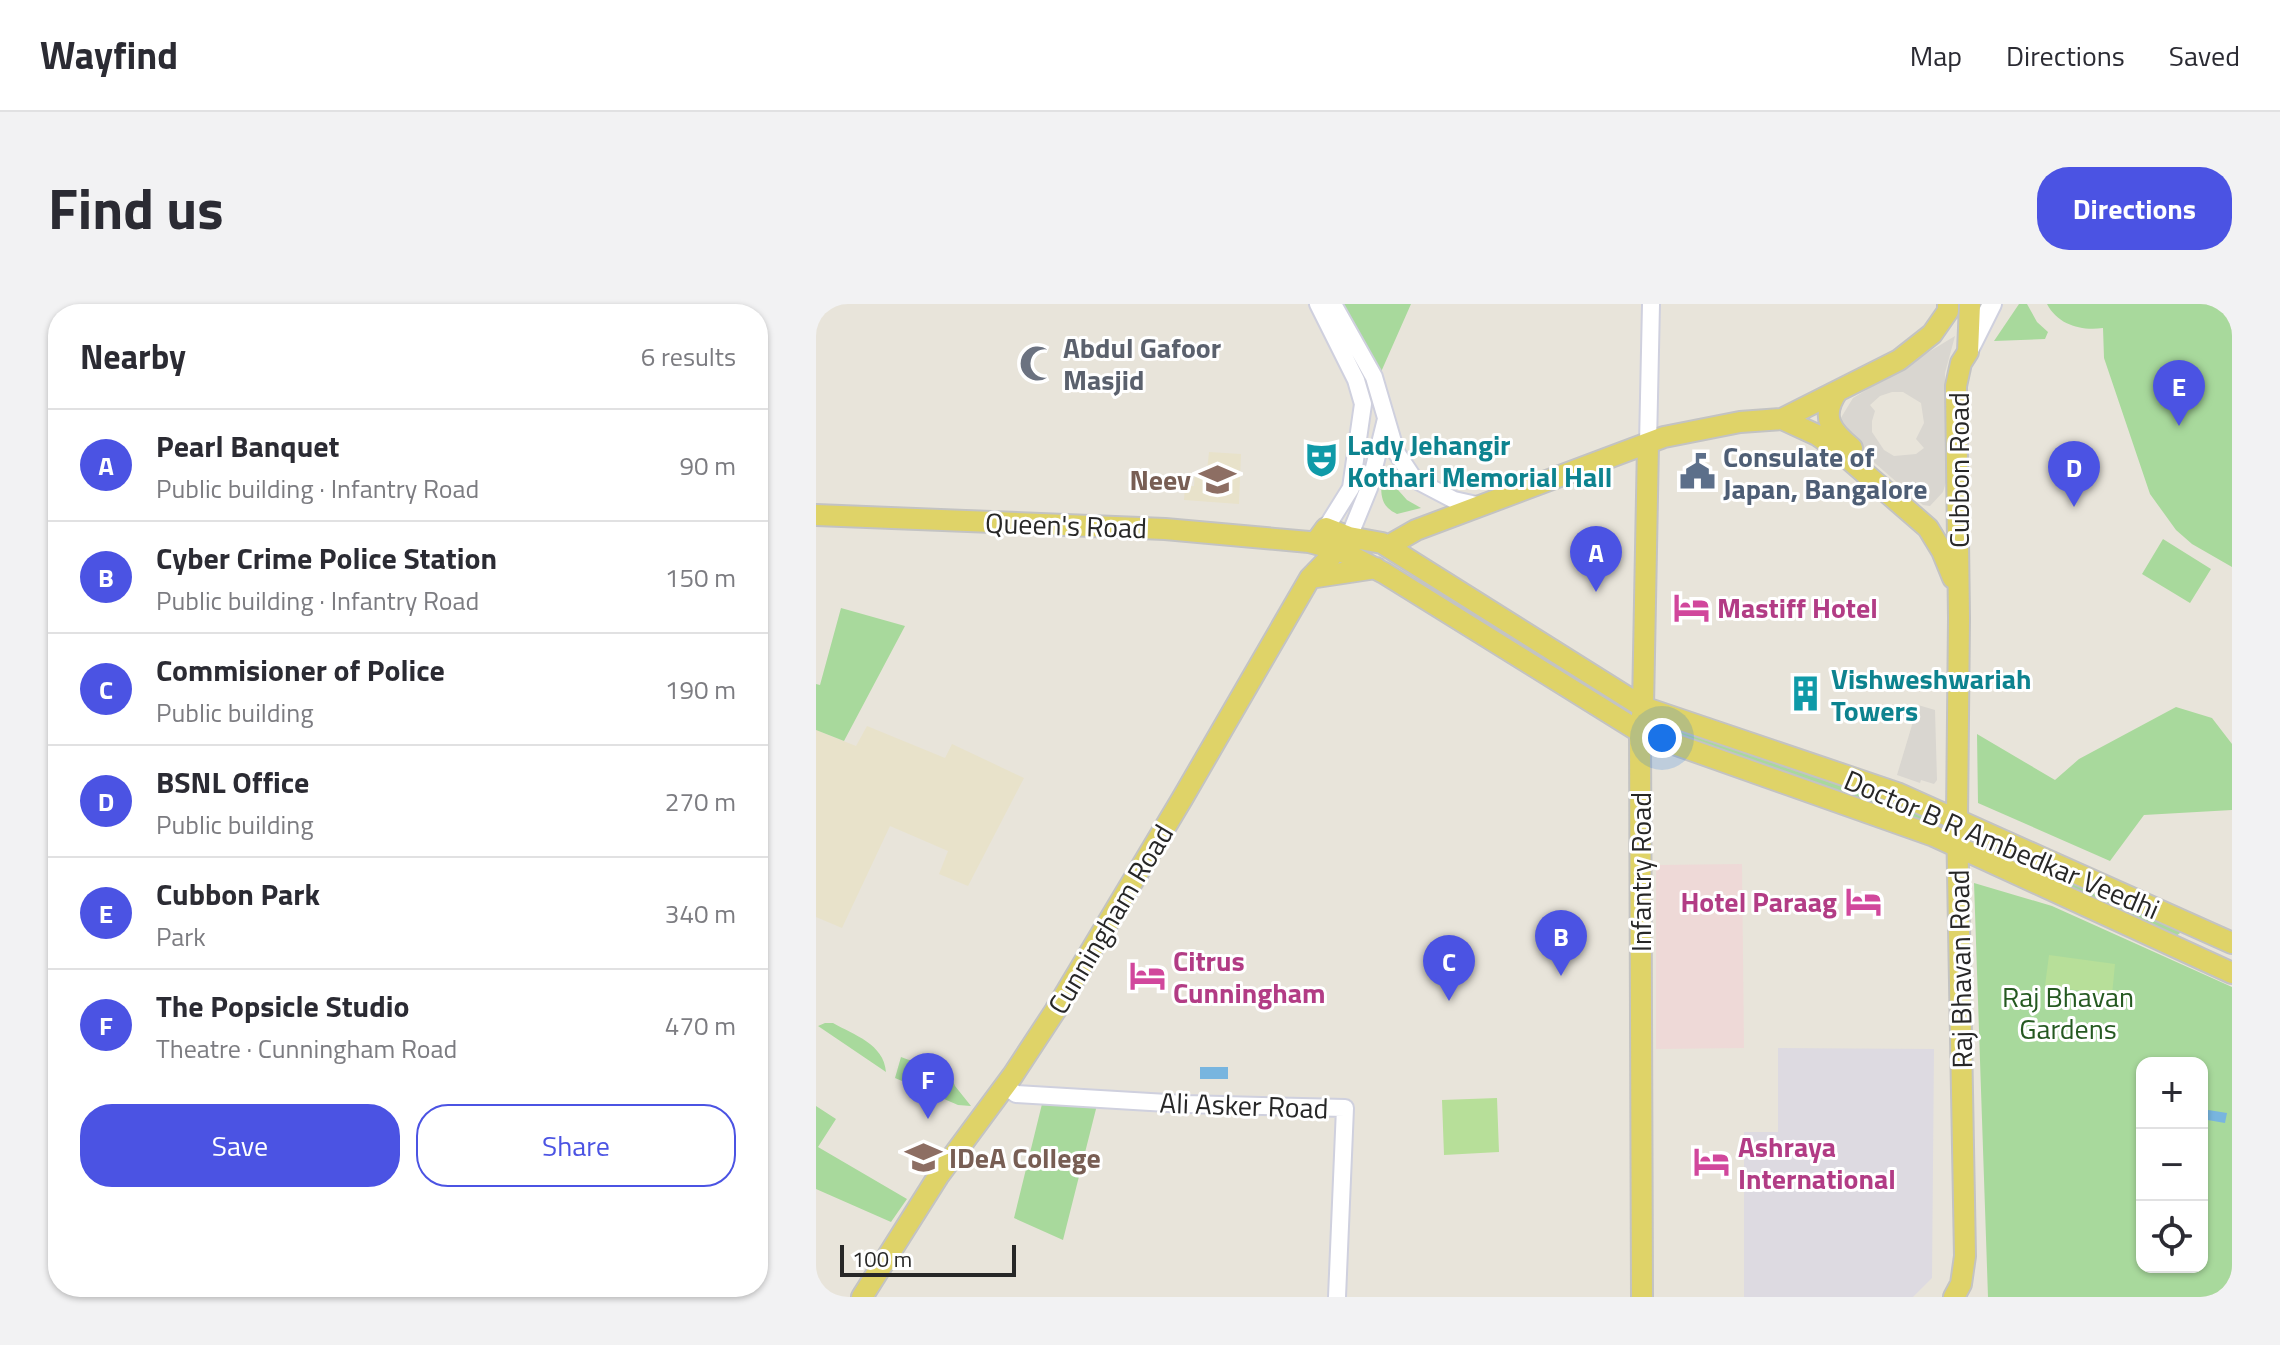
<!DOCTYPE html>
<meta charset="utf-8">
<style>
body{margin:0;font-family:"Titillium Web",sans-serif;background:#f2f2f3;color:#2b2b33}
.controls{position:absolute;right:24px;bottom:24px;display:grid;overflow:hidden;border-radius:16px;box-shadow:0 2px 6px #0004}
.controls button{width:72px;height:72px;display:grid;place-items:center;padding:0;border:0;border-bottom:2px solid #e1e1e2;background:#fff;color:#2b2b33;font:40px sans-serif}
.scale{position:absolute;left:24px;bottom:20px;width:176px;box-sizing:border-box;padding-left:8px;border:4px solid #272727;border-top:0;font-size:22px;line-height:28px;white-space:nowrap;color:#272727;-webkit-text-stroke:6px #fff;paint-order:stroke}
.you{position:absolute;left:846px;top:434px;width:28px;height:28px;margin:-20px;border:6px solid #fff;border-radius:50%;background:#1a73e8;box-shadow:0 0 0 12px #1a73e833}
.badge{display:grid;place-items:center;width:52px;height:52px;border-radius:50%;background:#4b53e3;color:#fff;font-size:26px;font-weight:700}
.pin{position:absolute;translate:-50% -66px;filter:drop-shadow(0 2px 4px #0008)}
.pin::after{content:'';position:absolute;top:42px;width:28px;height:24px;background:inherit;clip-path:polygon(0 0,100% 0,50% 100%)}
.list{margin:0;padding:0;list-style:none}
h2{display:flex;justify-content:space-between;align-items:center;height:104px;margin:0;padding:0 32px;font-size:34px}
h2 small{font-size:26px;font-weight:400;color:#7c7c81}
.list li{display:grid;grid-template-columns:52px 1fr auto;gap:24px;align-items:center;box-sizing:border-box;height:112px;padding:0 32px;border-top:2px solid #e1e1e2}
.list b{display:block;font-size:30px;white-space:nowrap}
.list p{margin:0;font-size:26px;white-space:nowrap;color:#7c7c81}
.list em{font-size:26px;font-style:normal;color:#7c7c81}
.actions{display:flex;gap:16px;padding:24px 32px}
.actions a{flex:1;padding:18px 0;border:2px solid #4b53e3;border-radius:32px;text-align:center;font-size:28px;color:#4b53e3}
.actions .main{background:#4b53e3;color:#fff}
.icon{flex:none;width:44px;height:44px;fill:none;stroke:currentColor;stroke-width:2;stroke-linecap:round;stroke-linejoin:round}
.map{position:relative;flex:none;width:1416px;height:993px;overflow:hidden;border-radius:32px}
header{display:flex;align-items:center;gap:48px;box-sizing:border-box;height:112px;padding:0 40px;background:#fff;border-bottom:2px solid #e1e1e2}
header strong{font-size:38px}
nav{display:flex;gap:44px;margin-inline-start:auto;font-size:28px}
.intro{display:flex;align-items:center;justify-content:space-between;box-sizing:border-box;height:192px;padding:0 48px}
h1{margin:0;font-size:56px}
.button{padding:20px 36px;border-radius:32px;background:#4b53e3;color:#fff;font-size:28px;font-weight:700}
main{display:flex;gap:48px;padding:0 48px}
aside{flex:1;background:#fff;border-radius:32px;box-shadow:0 2px 6px #0004}
.map>svg:first-child{display:block}
</style>
<header>
<strong>Wayfind</strong>
<nav><a>Map</a><a>Directions</a><a>Saved</a></nav>
</header>
<div class="intro"><h1>Find us</h1><a class="button">Directions</a></div>
<main>
<aside>
<h2>Nearby<small>6 results</small></h2>
<ul class="list">
<li><span class="badge">A</span><div><b>Pearl Banquet</b><p>Public building · Infantry Road</p></div><em>90 m</em></li>
<li><span class="badge">B</span><div><b>Cyber Crime Police Station</b><p>Public building · Infantry Road</p></div><em>150 m</em></li>
<li><span class="badge">C</span><div><b>Commisioner of Police</b><p>Public building</p></div><em>190 m</em></li>
<li><span class="badge">D</span><div><b>BSNL Office</b><p>Public building</p></div><em>270 m</em></li>
<li><span class="badge">E</span><div><b>Cubbon Park</b><p>Park</p></div><em>340 m</em></li>
<li><span class="badge">F</span><div><b>The Popsicle Studio</b><p>Theatre · Cunningham Road</p></div><em>470 m</em></li>
</ul>
<div class="actions"><a class="main">Save</a><a>Share</a></div>
</aside>
<div class="map">
<svg width="1416" height="993" viewBox="0 0 1416 993">
<rect width="100%" height="100%" fill="#e8e4da"/>
<path fill="#dddae1" d="M962,744L1118,745L1116,974L1097,993H928V828H962Z"/>
<path fill="#e8e2ca" d="M393,148L425,150L423,200L368,196L369,182H378L379,168L391,167Z
M51,422L129,454L136,440L208,474L152,582L123,570L132,547L74,522L26,624L0,613V426L40,442Z"/>
<path fill="#eed9d7" d="M926,560L928,744L840,745V561Z"/>
<path fill="#a8d99c" fill-rule="evenodd" d="M525,0H595L565,68Z
M1203,0H1211L1221,18L1232,28L1229,35L1178,37Z
M1231,0H1416V263L1376,240L1360,226L1334,190L1288,54L1287,24C1265,27 1242,21 1231,0Z
M566,168L591,196L605,204L581,210C562,201 565,187 566,168Z
M1347,235L1395,265L1374,299L1326,270Z
M25,304L89,322L28,437L0,426V380L4,381Z
M1360,403L1396,414L1416,440V506L1328,511L1294,557L1162,499L1161,430L1239,476L1263,455Z
M844,417L1115,510L1119,516L1111,520L842,429Z
M1175,541L1362,624L1364,629L1359,633L1173,547Z
M1158,579L1236,602L1416,683V993H1172ZM1326,759H1386V963H1326Z
M9,719H17C38,731 68,740 70,768L2,722Z
M85,753C103,760 119,762 135,772L139,782L155,802L142,801L79,774Z
M226,800L281,801L247,936L198,914Z
M0,802L20,815L2,843L91,895L75,918L0,885Z"/>
<path fill="#b7df99" d="M1233,651L1299,660L1296,691L1229,682Z
M681,794L683,848L628,851L626,796Z"/>
<path fill="#d9d6d0" fill-rule="evenodd" d="M1139,32L1129,69L1130,178L1127,188L1114,202L1107,201L1029,133L1023,117L1037,94ZM1076,88H1087L1105,99L1108,119L1100,135L1108,144L1100,150L1078,152L1068,146L1056,128V117L1059,107L1054,101L1064,92Z
M1102,401L1119,406L1121,476L1118,480L1105,476L1104,479L1081,471Z"/>
<path fill="#78b5df" d="M384,763H412V775H384Z
M1386,805L1411,809L1409,819L1386,815Z"/>
<g fill="none" stroke-linecap="round" stroke-linejoin="round">
<defs>
<path id="tertiary" d="M502,0L540,76L547,100L535,184L510,224
M517,0L558,73L580,148L598,175L638,196L665,202
M832,140L835,0
M533,233L553,184L570,115
M189,782L200,790L368,800L529,804L521,993"/>
<path id="secondary" d="M1152,48L1176,0"/>
<path id="primary" d="M1021,88C1004,113 1015,127 1036,144
M966,115L1001,131L1021,145L1112,224L1126,247L1137,274
M0,211L349,225L493,238L523,246L568,269L824,428L1118,532L1416,669
M499,239L510,224L533,233L566,239L827,403L1081,489L1416,639
M572,242L600,226L848,133L924,118L966,115L1083,56L1116,30L1132,7V0
M494,274L560,264
M46,993L123,871L197,771L239,707L366,495L494,274L528,239
M826,993L824,428L827,403L832,140
M1138,993L1145,980L1149,952L1141,514L1143,314L1140,82L1145,59L1152,48L1154,0"/>
</defs>
<use href="#tertiary" stroke="#cfd0de" stroke-width="20"/>
<use href="#secondary" stroke="#cfd0de" stroke-width="22"/>
<use href="#primary" stroke="#c3c3c3" stroke-width="24"/>
<use href="#tertiary" stroke="#fff" stroke-width="16"/>
<use href="#secondary" stroke="#fff" stroke-width="18"/>
<use href="#primary" stroke="#dfd368" stroke-width="20"/>
</g>
<defs>
<symbol id="mosque-bare" viewBox="-9 -9 18 18"><path d="M3.5-4.9A6 6 0 1 0 3.5 4.9A5 5 0 1 1 3.5-4.9Z" fill="#6b7280" stroke="#fff" stroke-width="2.5" paint-order="stroke"/></symbol>
<symbol id="theatre-bare" viewBox="-9 -9 18 18"><path d="M-5-5.5Q0-4 5-5.5V0Q5 5 0 6Q-5 5-5 0ZM-3.3-2.5H-1v1.5H-3.3ZM1-2.5H3.3v1.5H1ZM-2.8 1Q0 5.5 2.8 1Z" fill="#0f9aa8" stroke="#fff" stroke-width="2.5" paint-order="stroke"/></symbol>
<symbol id="civic-bare" viewBox="-9 -9 18 18"><path d="M-.6-6.5H3V-4.5H.6V-3L4-1V1h2V6H-6V1h2V-1L-.6-3ZM-1.2 2.5V6h2.4V2.5Z" fill="#5c6f8a" stroke="#fff" stroke-width="2.5" paint-order="stroke"/></symbol>
<symbol id="school-bare" viewBox="-9 -9 18 18"><path d="M0-5L7-2L0 1L-7-2ZM-4 1L0 2.5L4 1V4Q0 6-4 4Z" fill="#8d6e63" stroke="#fff" stroke-width="2.5" paint-order="stroke"/></symbol>
<symbol id="hotel-bare" viewBox="-9 -9 18 18"><path d="M-6-4.5h1.5V1H6V5H4.5V3h-9V5H-6ZM-4 0a1.8 1.8 0 1 1 3.6 0ZM.5 0V-2.5h3Q6-2.5 6 0Z" fill="#d1479c" stroke="#fff" stroke-width="2.5" paint-order="stroke"/></symbol>
<symbol id="building-bare" viewBox="-9 -9 18 18"><path d="M-4-6H4V6H1V3H-1V6H-4ZM-2.5-4.3h1.7v1.8h-1.7ZM.8-4.3h1.7v1.8H.8ZM-2.5-1h1.7V.8h-1.7ZM.8-1h1.7V.8H.8Z" fill="#0f9aa8" stroke="#fff" stroke-width="2.5" paint-order="stroke"/></symbol>
<symbol id="university-bare" viewBox="-9 -9 18 18"><path d="M0-5L7-2L0 1L-7-2ZM-4 1L0 2.5L4 1V4Q0 6-4 4Z" fill="#8d6e63" stroke="#fff" stroke-width="2.5" paint-order="stroke"/></symbol>
</defs>
<g fill-rule="evenodd">
<use href="#mosque-bare" x="196" y="34" width="51" height="51"/>
<use href="#theatre-bare" x="480" y="130" width="51" height="51"/>
<use href="#civic-bare" x="856" y="142" width="51" height="51"/>
<use href="#school-bare" x="376" y="150" width="51" height="51"/>
<use href="#hotel-bare" x="850" y="278" width="51" height="51"/>
<use href="#building-bare" x="964" y="364" width="51" height="51"/>
<use href="#hotel-bare" x="1022" y="572" width="51" height="51"/>
<use href="#hotel-bare" x="306" y="646" width="51" height="51"/>
<use href="#university-bare" x="82" y="828" width="51" height="51"/>
<use href="#hotel-bare" x="870" y="832" width="51" height="51"/>
</g>
<g text-anchor="middle" dominant-baseline="central" stroke-width="6" stroke-linejoin="round" paint-order="stroke">
<g font-size="28" font-weight="bold" fill="#5b616d" stroke="#fff" text-anchor="start">
<text x="247" y="43">Abdul Gafoor<tspan x="247" dy="32">Masjid</tspan></text>
</g>
<g font-size="28" font-weight="bold" fill="#0d838f" stroke="#fff" text-anchor="start">
<text x="531" y="140">Lady Jehangir<tspan x="531" dy="32">Kothari Memorial Hall</tspan></text>
<text x="1015" y="374">Vishweshwariah<tspan x="1015" dy="32">Towers</tspan></text>
</g>
<g font-size="28" font-weight="bold" fill="#4e5e75" stroke="#fff" text-anchor="start">
<text x="907" y="152">Consulate of<tspan x="907" dy="32">Japan, Bangalore</tspan></text>
</g>
<g font-size="28" fill="#272727" stroke="#fff">
<text transform="translate(1142 166) rotate(-90)">Cubbon Road</text>
<text transform="translate(250 221) rotate(2)">Queen's Road</text>
<text transform="translate(1186 540) rotate(23)">Doctor B R Ambedkar Veedhi</text>
<text transform="translate(824 568) rotate(-90)">Infantry Road</text>
<text transform="translate(294 615) rotate(-59)">Cunningham Road</text>
<text transform="translate(1144 665) rotate(-91)">Raj Bhavan Road</text>
<text transform="translate(428 801) rotate(2)">Ali Asker Road</text>
</g>
<g font-size="28" font-weight="bold" fill="#785e54" stroke="#fff" text-anchor="end">
<text x="375" y="175">Neev</text>
<text x="133" y="853" text-anchor="start">IDeA College</text>
</g>
<g font-size="28" font-weight="bold" fill="#b23c85" stroke="#fff" text-anchor="start">
<text x="901" y="303">Mastiff Hotel</text>
<text x="1021" y="597" text-anchor="end">Hotel Paraag</text>
<text x="357" y="656">Citrus<tspan x="357" dy="32">Cunningham</tspan></text>
<text x="922" y="842">Ashraya<tspan x="922" dy="32">International</tspan></text>
</g>
<g font-size="28" fill="#255921" stroke="#fff">
<text x="1252" y="692">Raj Bhavan<tspan x="1252" dy="32">Gardens</tspan></text>
</g>
</g>
</svg>
<div class="controls">
<button>+</button>
<button>−</button>
<button><svg class="icon" aria-label="locate" viewBox="0 0 24 24"><circle cx="12" cy="12" r="6"/><path d="M12 2v4M12 18v4M2 12h4M18 12h4"/></svg></button>
</div>
<div class="scale">100 m</div>
<div class="you"></div>
<div class="pin badge" style="left:780px;top:288px">A</div>
<div class="pin badge" style="left:745px;top:672px">B</div>
<div class="pin badge" style="left:633px;top:697px">C</div>
<div class="pin badge" style="left:1258px;top:203px">D</div>
<div class="pin badge" style="left:1363px;top:122px">E</div>
<div class="pin badge" style="left:112px;top:815px">F</div>
</div>
</main>
